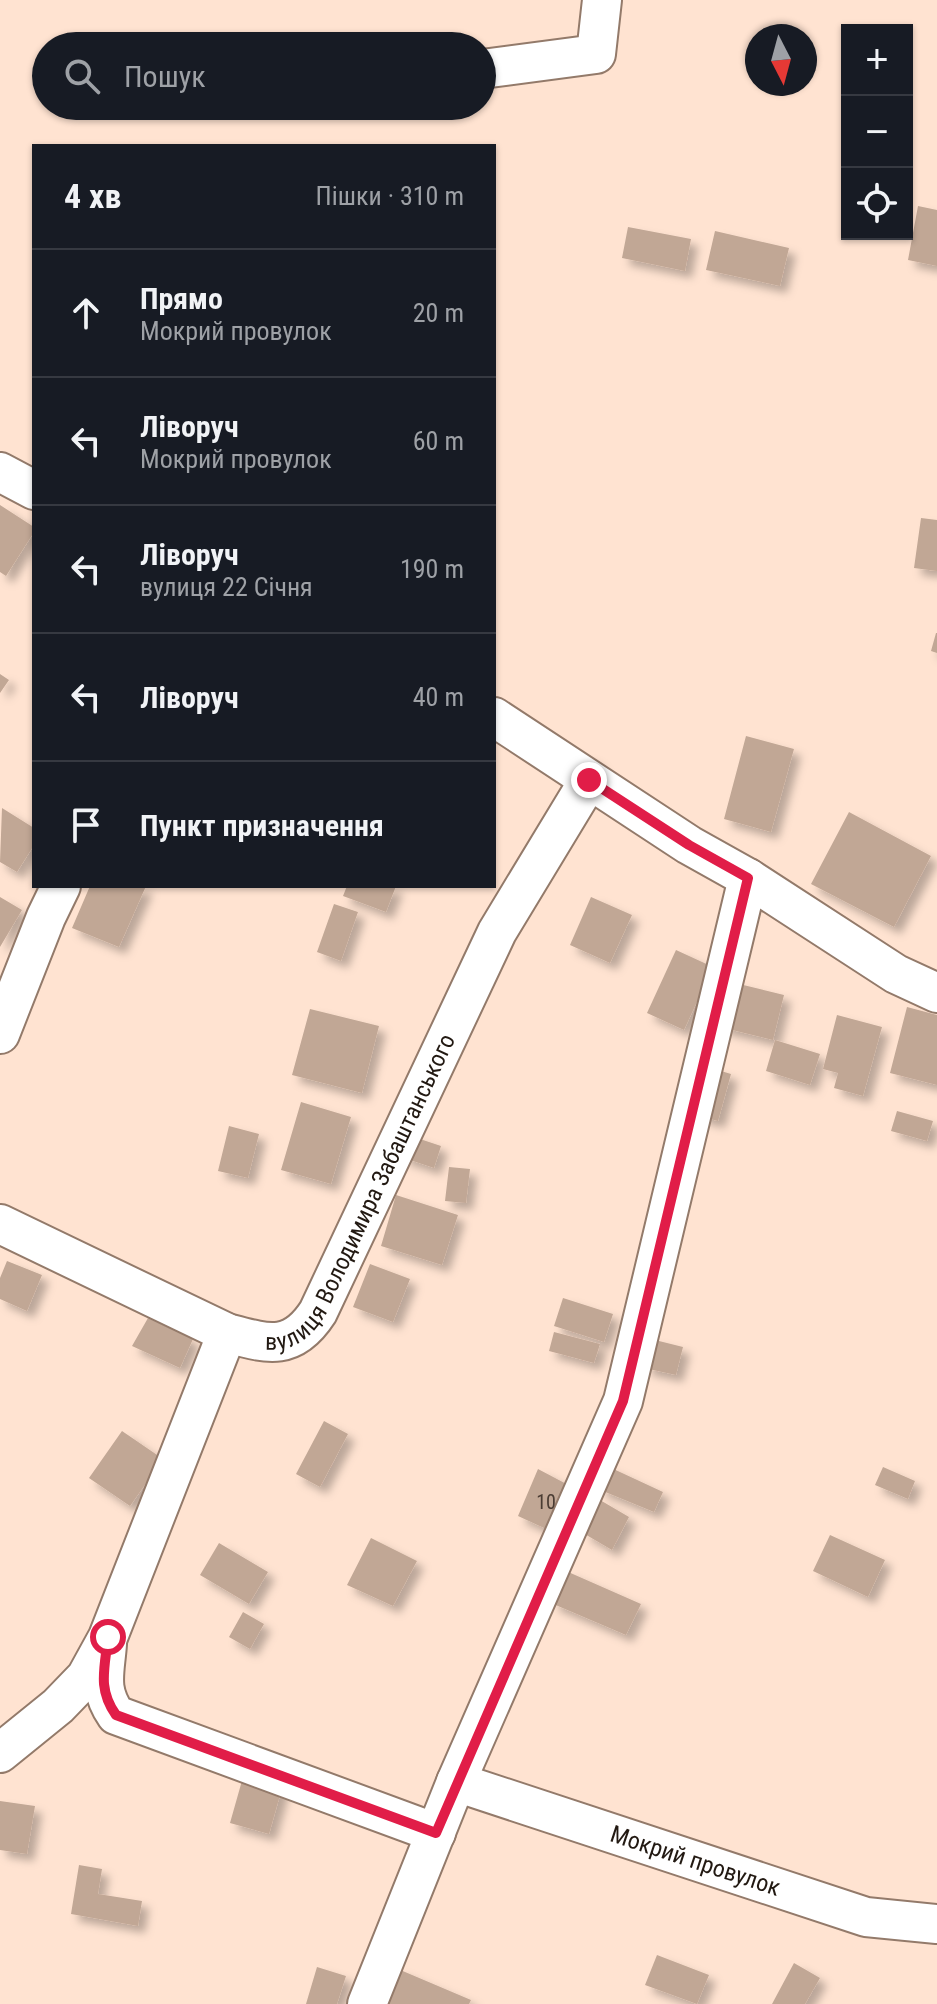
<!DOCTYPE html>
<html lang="uk">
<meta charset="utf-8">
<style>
body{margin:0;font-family:"Roboto Condensed",sans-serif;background:#242831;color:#f1f3f6}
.controls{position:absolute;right:24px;top:24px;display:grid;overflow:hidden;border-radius:0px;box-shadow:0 2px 6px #0004}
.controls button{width:72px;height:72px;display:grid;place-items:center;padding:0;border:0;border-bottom:2px solid #363941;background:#171b24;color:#f1f3f6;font:40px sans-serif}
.compass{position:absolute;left:745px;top:24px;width:72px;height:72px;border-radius:50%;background:#171b24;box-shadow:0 2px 6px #0004;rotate:174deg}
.stop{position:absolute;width:24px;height:24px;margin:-18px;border:6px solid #e11d48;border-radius:50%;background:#fff}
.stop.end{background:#e11d48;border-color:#fff;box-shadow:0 2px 8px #0008}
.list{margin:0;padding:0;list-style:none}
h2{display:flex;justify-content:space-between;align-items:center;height:104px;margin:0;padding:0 32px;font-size:34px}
h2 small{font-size:26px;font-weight:400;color:#9ea1a6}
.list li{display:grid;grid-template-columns:52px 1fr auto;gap:24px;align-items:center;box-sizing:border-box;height:128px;padding:0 32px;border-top:2px solid #363941}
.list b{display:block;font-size:30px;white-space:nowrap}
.list p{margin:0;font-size:26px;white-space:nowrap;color:#9ea1a6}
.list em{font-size:26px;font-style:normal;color:#9ea1a6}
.icon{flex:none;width:44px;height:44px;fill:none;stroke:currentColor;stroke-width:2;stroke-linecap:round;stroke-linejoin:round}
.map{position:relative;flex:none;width:937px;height:2004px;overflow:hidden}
.search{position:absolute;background:#171b24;box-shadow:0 2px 6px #0004;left:32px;top:32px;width:464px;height:88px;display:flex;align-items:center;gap:20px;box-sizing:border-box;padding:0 28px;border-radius:44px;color:#9ea1a6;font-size:30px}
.panel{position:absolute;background:#171b24;box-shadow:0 2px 6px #0004;left:32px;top:144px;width:464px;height:744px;border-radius:0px}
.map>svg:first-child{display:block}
</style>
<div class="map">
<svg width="937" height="2004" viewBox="0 0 937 2004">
<defs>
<filter id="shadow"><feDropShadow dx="7" dy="7" stdDeviation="4" flood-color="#0004"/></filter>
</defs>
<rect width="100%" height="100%" fill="#ffe3d1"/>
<path fill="#c1a795" filter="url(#shadow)" d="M918,206L937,210V266L908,260Z
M628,227L691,239L685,271L622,258Z
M715,231L789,248L780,286L706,270Z
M0,505L34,527V532L6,576L0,572Z
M921,518L937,520V571L914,568Z
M936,633H937V653L931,651Z
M0,674L9,680L0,693Z
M746,736L794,749L771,832L724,819Z
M2,808L34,828V845L17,872L0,862Z
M849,812L931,856L894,927L811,884Z
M90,886H146L119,947L72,928Z
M347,886H396L386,912L343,896Z
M0,897L22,910L0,947Z
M591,897L632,915L610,963L570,945Z
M334,904L358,912L341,961L317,952Z
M676,950L713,967L684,1030L647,1013Z
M731,982L784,995L773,1040L720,1027Z
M907,1007L937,1015V1085L890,1073Z
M310,1009L379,1026L362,1093L292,1075Z
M837,1015L882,1027L863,1096L834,1088L838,1073L823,1069Z
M775,1040L820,1054L810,1085L766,1071Z
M711,1068L731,1074L718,1121L698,1116Z
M301,1102L351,1117L331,1184L281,1170Z
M897,1111L933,1121L927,1141L891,1131Z
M229,1126L259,1134L248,1178L218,1171Z
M408,1135L441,1146L434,1168L401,1157Z
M449,1167L470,1169L466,1203L445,1201Z
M396,1195L458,1215L442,1265L381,1246Z
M7,1261L42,1275L27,1311L0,1299V1278Z
M370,1264L410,1279L393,1322L353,1307Z
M563,1298L613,1314L604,1342L554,1326Z
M148,1318L193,1339L180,1368L132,1346Z
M554,1332L600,1344L594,1363L549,1351Z
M651,1339L683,1347L676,1375L644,1368Z
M324,1421L348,1434L320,1487L296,1474Z
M122,1431L163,1459L130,1506L89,1478Z
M607,1466L663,1492L654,1512L598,1489Z
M883,1467L915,1481L908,1499L875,1485Z
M538,1469L574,1488L555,1533L518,1516Z
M600,1500L629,1517L612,1550L583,1533Z
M830,1535L885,1560L868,1597L813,1571Z
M371,1538L417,1561L393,1606L347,1585Z
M219,1543L268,1572L249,1604L200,1575Z
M566,1571L641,1604L626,1635L551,1603Z
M243,1612L264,1624L250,1649L229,1637Z
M245,1770L284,1781L269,1834L230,1823Z
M0,1801L35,1806L27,1854L0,1850Z
M79,1865L102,1869L98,1894L142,1901L138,1926L71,1914Z
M657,1955L709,1975L697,2004L645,1985Z
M794,1963L820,1978L805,2004H772Z
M317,1967L346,1976L337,2004H306Z
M398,1969L471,2000L469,2004H383Z"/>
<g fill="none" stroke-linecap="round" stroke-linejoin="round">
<defs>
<g id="minor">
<path d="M482,69L596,54L602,0"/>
<path d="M0,472L34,490"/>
<path d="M494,717L689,845L748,878L896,974L937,993"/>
<path d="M0,1034L46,917L61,886"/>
<path id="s1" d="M0,1224L227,1333C268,1344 292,1352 318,1312L497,932L589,780"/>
<path d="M107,1644C105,1673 98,1689 116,1715L436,1833"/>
<path d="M0,1753L58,1706L86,1677L108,1637L227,1333"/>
<path id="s2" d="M456,1782L866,1917L937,1924"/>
<path d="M367,2004L456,1782L623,1401L748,878"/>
</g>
</defs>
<use href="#minor" stroke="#937a6a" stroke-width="42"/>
<use href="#minor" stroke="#fff" stroke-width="38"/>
</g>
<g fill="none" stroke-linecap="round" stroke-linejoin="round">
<path stroke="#e11d48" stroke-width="10" d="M108,1637C105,1668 97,1688 116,1715L436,1833L623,1401L748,878L689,845L589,780"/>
</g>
<g text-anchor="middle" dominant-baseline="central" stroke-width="6" stroke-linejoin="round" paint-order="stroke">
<g font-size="20" fill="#4a3c33">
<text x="546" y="1502">10</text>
</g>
<g font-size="24" fill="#221912" stroke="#fff4ec">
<text stroke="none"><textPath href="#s1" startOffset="476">вулиця Володимира Забаштанського</textPath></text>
<text stroke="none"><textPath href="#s2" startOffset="252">Мокрий провулок</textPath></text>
</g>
</g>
</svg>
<div class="controls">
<button>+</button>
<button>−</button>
<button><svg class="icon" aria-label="locate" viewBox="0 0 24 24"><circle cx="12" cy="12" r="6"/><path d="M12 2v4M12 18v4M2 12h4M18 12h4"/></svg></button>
</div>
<svg class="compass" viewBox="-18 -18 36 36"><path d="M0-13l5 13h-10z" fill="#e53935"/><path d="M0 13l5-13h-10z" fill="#9ea1a6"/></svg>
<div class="stop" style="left:108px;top:1637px"></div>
<div class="stop end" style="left:589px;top:780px"></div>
<div class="search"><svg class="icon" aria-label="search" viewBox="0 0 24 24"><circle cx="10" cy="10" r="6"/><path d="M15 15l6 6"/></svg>Пошук</div>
<section class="panel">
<h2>4 хв<small>Пішки · 310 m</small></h2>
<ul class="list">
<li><svg class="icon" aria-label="ahead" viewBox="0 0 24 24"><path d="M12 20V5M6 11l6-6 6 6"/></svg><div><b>Прямо</b><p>Мокрий провулок</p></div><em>20 m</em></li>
<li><svg class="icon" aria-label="left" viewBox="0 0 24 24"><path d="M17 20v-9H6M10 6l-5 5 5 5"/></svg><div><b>Ліворуч</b><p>Мокрий провулок</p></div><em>60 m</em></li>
<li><svg class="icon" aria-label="left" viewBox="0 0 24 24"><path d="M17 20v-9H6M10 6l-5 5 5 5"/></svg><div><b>Ліворуч</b><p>вулиця 22 Січня</p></div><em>190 m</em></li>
<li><svg class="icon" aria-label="left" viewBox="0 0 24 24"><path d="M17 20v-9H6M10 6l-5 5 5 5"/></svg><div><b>Ліворуч</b></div><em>40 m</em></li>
<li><svg class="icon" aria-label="arrive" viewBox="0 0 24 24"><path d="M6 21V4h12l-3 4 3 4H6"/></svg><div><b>Пункт призначення</b></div></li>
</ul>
</section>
</div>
